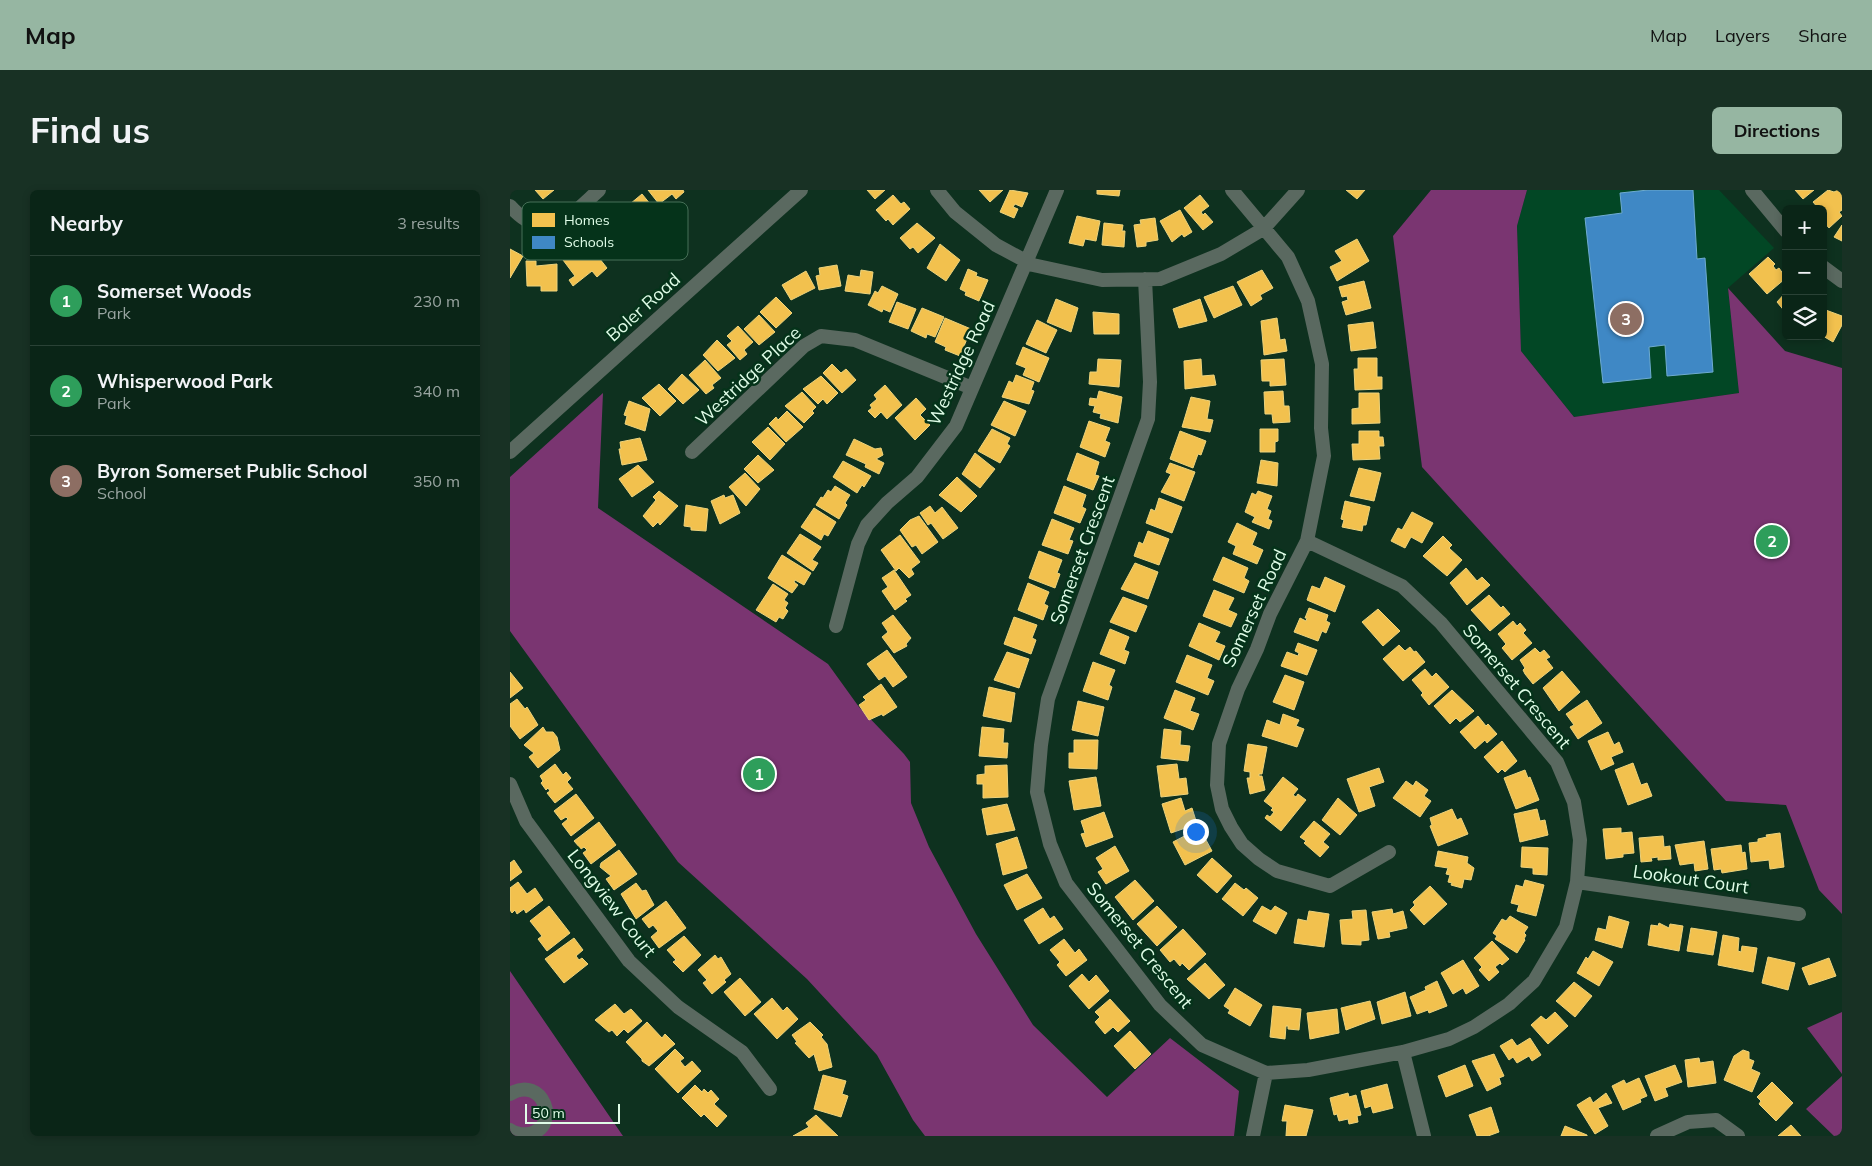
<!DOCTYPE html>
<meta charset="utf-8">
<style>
body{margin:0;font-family:Mulish,sans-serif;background:#183124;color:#f1f3f6}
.controls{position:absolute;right:15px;top:15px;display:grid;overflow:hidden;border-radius:8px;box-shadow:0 2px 8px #0003}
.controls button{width:45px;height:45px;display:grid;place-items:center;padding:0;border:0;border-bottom:1px solid #2a4236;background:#0a2517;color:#f1f3f6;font:25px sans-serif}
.scale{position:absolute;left:15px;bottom:12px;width:95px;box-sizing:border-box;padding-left:5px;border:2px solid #e0fde8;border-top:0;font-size:14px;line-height:18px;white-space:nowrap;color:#e0fde8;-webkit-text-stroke:4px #05331a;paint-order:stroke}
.you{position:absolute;left:685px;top:641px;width:18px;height:18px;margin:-12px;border:4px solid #fff;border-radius:50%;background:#1a73e8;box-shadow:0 0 0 8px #1a73e833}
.badge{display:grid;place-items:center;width:32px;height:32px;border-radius:50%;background:#96b6a2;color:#fff;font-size:16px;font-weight:700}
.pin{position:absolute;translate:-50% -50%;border:2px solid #fff;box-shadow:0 1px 5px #0006}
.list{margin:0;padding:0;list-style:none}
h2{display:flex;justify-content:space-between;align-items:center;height:65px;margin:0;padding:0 20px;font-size:21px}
h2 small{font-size:16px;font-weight:400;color:#99a5a1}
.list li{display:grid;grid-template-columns:32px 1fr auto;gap:15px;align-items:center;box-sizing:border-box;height:90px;padding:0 20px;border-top:1px solid #2a4236}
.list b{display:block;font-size:19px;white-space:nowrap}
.list p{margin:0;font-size:16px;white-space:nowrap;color:#99a5a1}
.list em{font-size:16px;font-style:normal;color:#99a5a1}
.icon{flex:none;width:28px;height:28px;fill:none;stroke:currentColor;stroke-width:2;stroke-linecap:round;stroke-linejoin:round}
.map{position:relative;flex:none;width:1332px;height:946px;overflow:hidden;border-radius:8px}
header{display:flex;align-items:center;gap:30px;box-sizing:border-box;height:70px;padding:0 25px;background:#96b6a2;color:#111}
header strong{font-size:24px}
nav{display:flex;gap:28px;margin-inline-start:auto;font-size:18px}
.intro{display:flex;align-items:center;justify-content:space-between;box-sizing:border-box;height:120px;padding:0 30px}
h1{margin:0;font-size:35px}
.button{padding:12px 22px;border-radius:8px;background:#96b6a2;color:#111;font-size:18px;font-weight:700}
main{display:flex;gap:30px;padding:0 30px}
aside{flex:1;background:#0a2517;border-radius:8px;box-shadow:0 2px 8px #0003}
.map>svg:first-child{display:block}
</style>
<header>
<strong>Map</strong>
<nav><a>Map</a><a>Layers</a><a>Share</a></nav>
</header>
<div class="intro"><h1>Find us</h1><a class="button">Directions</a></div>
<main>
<aside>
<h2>Nearby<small>3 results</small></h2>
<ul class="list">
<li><span class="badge" style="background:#2e9e5b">1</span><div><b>Somerset Woods</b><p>Park</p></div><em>230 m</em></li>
<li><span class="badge" style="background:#2e9e5b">2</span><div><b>Whisperwood Park</b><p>Park</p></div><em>340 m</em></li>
<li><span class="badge" style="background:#8d6e63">3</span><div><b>Byron Somerset Public School</b><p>School</p></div><em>350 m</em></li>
</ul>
</aside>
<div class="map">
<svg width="1332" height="946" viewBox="0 0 1332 946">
<rect width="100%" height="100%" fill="#0e311f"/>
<path fill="#024725" d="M1017,0H1209L1264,58L1218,98L1229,203L1064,227L1011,161L1007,36Z"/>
<path fill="#7a3571" d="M921,0H1017L1007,36L1011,161L1064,227L1229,203L1218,98L1275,161L1332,178V724L1309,700L1276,615L1216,611L912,277L883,46Z
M93,203L88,318L318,474L349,517L394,564L400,572L401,613L419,657L466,744L523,835L597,907L660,848L729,901L724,946H415L403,930L367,865L297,789L168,672L0,441V287Z
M0,781L113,946H0Z
M1332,822V884L1297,838Z
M1332,886V946H1324L1296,919Z"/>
<path fill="#f2c14e" stroke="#edd37c" d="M25,0H44L33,9Z
M138,0H173L174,2L166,9L162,4L149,14Z
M357,0H375L365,9Z
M469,0H493L480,12Z
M500,0L518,3L512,17L505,14L503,17L508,19L504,28L490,22Z
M587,0H610L609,6L587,4Z
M836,0H855L847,9Z
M1285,0H1304L1293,9Z
M1318,0L1324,2L1328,0L1332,5V20L1329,22L1332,26L1319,38L1313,31V19H1309L1303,12Z
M132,4L154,31L129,51L115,33L122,28L125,33L131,28L120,14Z
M383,5L391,14L394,12L400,19L383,35L378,29L376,31L366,20Z
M690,5L699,16L691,22L693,25L695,23L703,32L693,40L674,18Z
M670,20L682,42L674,47L672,44L662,52L650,31Z
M567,26L590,31L586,51L575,49L573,56L559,53Z
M645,28L648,50L636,52V56L627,57L624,35L631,34L630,30Z
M407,33L425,48L408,63L403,57L400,59L390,48Z
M594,33L613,35L612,41H615L614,57L592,55Z
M1332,35V51L1324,47Z
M847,49L859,71L827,91L820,77L832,71L825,61Z
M78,54L97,78L87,87L82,81L63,96L59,90L65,86L53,70L61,64L62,67Z
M430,54L450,70L436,91L417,78Z
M0,59L13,66L0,88Z
M1258,67L1265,74L1263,76L1266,80L1269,78L1276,88L1257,104L1239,84Z
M16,71H26V76L47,74V101H31V96H17Z
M327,75L331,96L309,100L306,86L310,85L309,78Z
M458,79L467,83L466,86L478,90L469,111L455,105L456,102L450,99Z
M351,80L363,82L360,104L335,101L338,85L350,87Z
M752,80L763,98L750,105L752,109L741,116L727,92Z
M296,81L305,98L281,110L272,95Z
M854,91L861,118L836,125L832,112L838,110L837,106L832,107L829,97Z
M372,96L388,104L380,122L373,119L372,122L358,115L365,101L368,103Z
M723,96L732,115L704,128L694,107Z
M1276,102V123L1267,112Z
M266,107L282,123L266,138L250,122Z
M546,109L568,118L561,142L537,132Z
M690,109L697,131L669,138L663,119Z
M387,112L406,119L398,139L379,132Z
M412,118L434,127L425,147L417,144L416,148L401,141Z
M1313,119L1332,126V135L1323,152L1313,146Z
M583,122L609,124V144H584Z
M249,125L265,142L249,155L234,139Z
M435,128L461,139L450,166L435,160L436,157L425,152Z
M767,128L770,150L775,149L777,161L754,165L751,131Z
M527,130L547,140L536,163L516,154Z
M863,132L866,158L841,161L838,135Z
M228,136L243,152L234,160L237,164L230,170L217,155L222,151L217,146Z
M207,150L225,168L208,181L193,165Z
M513,157L539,168L529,192L513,185L516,178L506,174Z
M848,168H867V187H872V199L845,200L844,179H848Z
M588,169L611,170L609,197L579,194L580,182H587Z
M691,169L692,186L704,185L706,195L675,199L674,171Z
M774,169L776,195L760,196V191H752L751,170Z
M195,170L211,188L202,195L204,198L196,204L179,185Z
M322,174L331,183L336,179L346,190L332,203L313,183Z
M172,184L189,200L173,214L158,199Z
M506,185L524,192L521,200L524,201L519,214L492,207L499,191L503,193Z
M311,186L328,203L317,214L313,209L308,214L293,199Z
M149,194L166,211L150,226L132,208Z
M375,195L392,215L377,229L371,222L365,228L358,221L362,218L360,215L367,209L364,205Z
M589,201L612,207L608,233L590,228L591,224L583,222L585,216L579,215L580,208L587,209Z
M773,201L774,216H779L780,232L763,233L762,224H755L754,202Z
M292,202L306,217L302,221L304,223L294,233L275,216Z
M849,203H869L870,233L842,234V219L849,218Z
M681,207L700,211L697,229L703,230L700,242L672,237Z
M406,208L416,219L410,225L420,235L405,250L385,228Z
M119,211L140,219L135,241L115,234L117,226L114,225Z
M494,211L516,221L505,246L481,235Z
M277,221L293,237L276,252L259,234L266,227L268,230Z
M579,231L600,238L595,251L600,253L595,267L570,257Z
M258,237L275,254L260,270L242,252Z
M482,239L500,248L497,254L500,256L490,273L468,261Z
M750,239H768V251L765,252V262H750Z
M670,241L696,251L691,265L688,264L683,278L660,269Z
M849,241H869V247H873L874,256H869L870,269L843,270L842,254H849Z
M130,248L137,270L112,275L109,259H111L110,252Z
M344,249L365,259L371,258L373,265L366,269L374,273L369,284L355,277L356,274L336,265Z
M465,263L485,279L470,298L452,284Z
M567,263L589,272L585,285L589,286L583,300L557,290Z
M248,265L264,280L248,293L234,279Z
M751,270L768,273L767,296L747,293Z
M333,271L361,286L354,297L352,295L347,303L323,287Z
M660,273L685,282L674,311L651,302L661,284L656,282Z
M128,275L144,292L122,307L109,289Z
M849,278L871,283L864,311L840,306Z
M235,283L250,299L236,316L219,297Z
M447,287L467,306L451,322L429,305Z
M325,296L340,305L335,313L337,315L329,329L306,315L311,307L313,308L318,300L321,302Z
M554,296L576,305L572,317L576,319L570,333L544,323Z
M149,301L168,316L150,335L148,332L143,337L133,326L146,310L143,307Z
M748,301L762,306L757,319L761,321L758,329L762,331L759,339L742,332L745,327L735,322L742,303L746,305Z
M214,305L215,308L223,305L230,323L210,334L201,311Z
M649,308L672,317L662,343L636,333L641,319L645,321Z
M835,311L860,317L856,335H853L852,341L832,337L834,330L831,329Z
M176,315L198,319L196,341L181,340V337L174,336Z
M420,316L425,323L432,317L448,338L433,349L421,333L418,335L410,323Z
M304,318L326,332L318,346L314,344L311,350L291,337Z
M902,322L923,333L912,353L901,347L895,358L881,351L888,338L892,340Z
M409,326L428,352L412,364L406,355L402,357L390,340L400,330Z
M542,329L564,338L559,350L563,351L558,364L532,355Z
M727,333L747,343L742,355L753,360L747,374L723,364L726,356L718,352Z
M638,341L659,349L649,375L624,366L629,352L633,354Z
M290,344L311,357L302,370L308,373L303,381L277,363Z
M390,345L410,372L401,379L404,384L399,388L389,378L386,381L371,360Z
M933,346L942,355L939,358L952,370L937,386L913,366Z
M529,361L552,370L547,383L550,384L545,398L519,388Z
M272,365L301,383L294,395L285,390L284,392L288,395L282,403L258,388Z
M713,367L738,378L734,388L739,391L734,403L703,390Z
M625,373L648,382L638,409L611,399Z
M956,378L967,391L972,387L980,395L957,415L940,393Z
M384,380L401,405L395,409L397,411L385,420L372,401L378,397L372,388Z
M815,387L835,396L825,422L797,410L802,396L810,399Z
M518,393L539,402L534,414L538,416L533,430L508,420Z
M263,394L278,404L274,410L278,413L275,418L278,421L273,429L269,427L266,432L246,420Z
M704,400L724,408L718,420L727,424L721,437L693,426Z
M979,405L991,418L993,416L1000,424L980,441L961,420Z
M613,407L637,416L626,442L600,432Z
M799,418L818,425L816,431L820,433L816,443L812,441L808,451L784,442L790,428L796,431L797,428H795Z
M868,419L890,441L873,456L852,432Z
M383,425L401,448L396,454L397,456L384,463L372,447L378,442L372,433Z
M504,427L527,435L522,448L526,450L521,464L494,454Z
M1003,431L1007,436L1010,433L1016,440L1013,443L1022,453L1002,470L992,458L996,454L988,444Z
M689,433L710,442L705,452L715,456L709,470L679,456Z
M600,439L619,447L614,460L619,462L615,474L590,464Z
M788,453L807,460L797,485L771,476L777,462L788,466L789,463L785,461Z
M889,455L895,461L900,457L904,462L906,461L915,472L893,491L873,469Z
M1025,458L1030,463L1034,460L1040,467L1036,469L1043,478L1023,494L1015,484L1013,480L1015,478L1010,470Z
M377,460L397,487L383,497L375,486L369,490L357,474Z
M497,462L519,469L509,498L484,490Z
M677,465L702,475L697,488L704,491L698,505L666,492Z
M583,472L605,480L599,495L602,497L598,510L573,501Z
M915,479L922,487L926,483L939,497L919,515L911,505L913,503L902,490Z
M1052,481L1070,502L1049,521L1033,498Z
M0,482L13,498L0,508Z
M775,485L794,492L784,520L763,512Z
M371,494L387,517L373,526L372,524L359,530L349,515L356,510L353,507Z
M479,497L505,503L501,532L473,526Z
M665,500L685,508L680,521L689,524L683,540L654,528Z
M942,500L964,521L950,532L946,528L940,534L924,516Z
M7,509L15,519L17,517L28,535L10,549L0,536V514Z
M1077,510L1092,533L1068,549L1060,537L1064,535L1056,524Z
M568,511L594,517L588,546L562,540Z
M773,524L789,530L786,536L794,539L787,557L752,546L757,530L770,535Z
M968,526L976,536L978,534L987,544L977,553L975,550L965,559L950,542Z
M33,537L36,542H43L47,547L50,560L28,578L19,567L24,563L14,555Z
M472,537L494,539L493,553H498L497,568L469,566Z
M654,539L671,541L670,555L680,556L678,571L651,568Z
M1098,542L1104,555L1109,552L1113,562L1101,567L1104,574L1091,580L1078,551Z
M564,550H588L587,579L559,578V563H564Z
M992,551L1007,571L995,582L992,579L988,583L974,567Z
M738,554L757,557L752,584H749V586H752L755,600L740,604L737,588H740V582L734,581Z
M1123,573L1131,595L1137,593L1142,606L1118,615L1105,580Z
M45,574L53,585L56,582L61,588L57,592L63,599L45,613L37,603L40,601L38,598L36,600L31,593L33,591L30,586Z
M667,574L669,589L676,588L678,604L651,607L647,576Z
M497,575L498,607L473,608V594H467V585L475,584V576Z
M869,578L874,592L859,597L865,616L849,622L837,589Z
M1015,580L1018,588L1020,587L1029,610L1006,619L994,588Z
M586,587L591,616L564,620L559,591Z
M773,587L788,599L783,605L786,607L788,604L796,610L771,641L755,628L757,625L760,627L764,622L761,620L763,618L754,611Z
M896,591L903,596L906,591L918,600L914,606L921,611L910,627L883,608Z
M66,604L84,628L61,646L52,634L58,629L56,627L51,630L44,621Z
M671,608L675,621L682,618L687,634L661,643L652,614Z
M828,608L847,625L830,645L812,630Z
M497,614L505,640L477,645L472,619Z
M942,619L947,630L951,628L958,644L928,656L920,636L922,635L920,628Z
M1027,619L1030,631L1035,630L1038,645L1010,652L1004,624Z
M594,622L603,647L576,657L571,644L575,643L571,631Z
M804,631L820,644L813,652L819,657L810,667L794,653L796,651L790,647Z
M89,632L106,655L81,674L73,663L77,660L74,657L71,659L64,651Z
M1111,638V643L1122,642L1124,663L1113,664V667L1096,669L1093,639Z
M684,641L689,651L695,648L702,661L675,675L663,652Z
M1270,643L1274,677L1260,679L1259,670L1241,672L1239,653L1248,652V649L1257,647L1256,645Z
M1153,646L1154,657L1160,656L1161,669L1148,670V667L1141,668L1142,671L1131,672L1129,648Z
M507,647L517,678L493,685L486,654Z
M1194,651L1198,679L1185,681L1184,673L1170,675L1165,655Z
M1231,655L1232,663L1235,662L1237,679L1212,683L1211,679L1204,680L1201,659Z
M605,656L619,681L596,694L588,682L593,679L586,668Z
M1012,657L1038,658L1037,685L1023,684V678L1011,677Z
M109,660L127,684L104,700L96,689L101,686L90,677L91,673Z
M928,661L958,667L957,673L964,678L961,690L954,689L952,698L941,695L942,693L938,692L940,685L936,684L938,678L925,676Z
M702,668L722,686L707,703L687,685Z
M4,670L12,682L0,691V673Z
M517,684L532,708L507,720L494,695Z
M625,690L644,711L623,730L605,707Z
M1015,690L1034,695L1026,726L1007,721L1009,715L1001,713L1006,695L1013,697Z
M8,692L17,704L25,698L33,710L16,723L14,719L7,724L5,720L2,723L0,720V698Z
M126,693L132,701L136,700L144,715L126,729L111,704Z
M725,693L734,700L736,698L748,708L733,726L712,709Z
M920,696L937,714L914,735L900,720L905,715L903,712Z
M156,711L176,738L149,758L141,747L148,741L143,735L139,738L132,729Z
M39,716L60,743L37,761L28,749L32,746L20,731Z
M647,716L667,737L647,756L627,734Z
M752,716L761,721L765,716L777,723L766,744L743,731Z
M533,718L540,729L544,726L553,739L529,754L514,730Z
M882,719L883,724L893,721L897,738L879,742L880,747L868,749L862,722Z
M856,720L859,750L851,751V755L832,754L830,730L843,729L842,721Z
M799,721L819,724L814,757L784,753L788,729L797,731Z
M1000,726L1018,737L1014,743L1016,745L1014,749L1015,750L1007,763L985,749L987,746L983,743L992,729L996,731Z
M1099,726L1119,732L1112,758L1085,750L1088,738L1096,740Z
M1149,733L1159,738L1160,734L1173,736L1169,761L1138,755L1141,735L1148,736Z
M1181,738L1207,742L1203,765L1177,761Z
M673,739L696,764L679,780L672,773L670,776L664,769L660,772L650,760Z
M1213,745L1229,748L1228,761L1231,762L1232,756L1247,758L1243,782L1208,775Z
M174,746L191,765L173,782L163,772L166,770L157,760Z
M64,748L73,760L66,766L69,770L72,768L78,774L54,793L35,769Z
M554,749L565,763L569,759L577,770L556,786L547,775L550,772L540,760Z
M982,751L999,769L992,775L990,773L985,777L989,782L979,791L969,780L972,777L964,768Z
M1083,761L1103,772L1089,796L1067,783L1076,767L1078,769Z
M205,765L208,769L211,767L221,784L214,790L216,792L202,804L193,793L197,790L188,780Z
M1258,767L1285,773L1278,800L1252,793Z
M1319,768L1326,786L1299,795L1292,778Z
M953,770L969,796L956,804L953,798L943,804L931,783Z
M695,773L715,795L699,809L677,789Z
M572,784L579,792L586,785L599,801L579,819L559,796Z
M230,788L251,812L235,826L214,802Z
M927,791L937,816L919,823L918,820L907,824L900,807L916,800L915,797Z
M1064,792L1082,806L1065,827L1046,811Z
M725,798L752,815L740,836L718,823L720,820L714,816Z
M895,802L901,826L872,834L867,812Z
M262,808L273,821L277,817L288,829L267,849L244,824Z
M600,809L620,831L608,842L603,837L595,844L585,832L590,827L585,822Z
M860,811L865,829L836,840L831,818Z
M105,814L114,824L121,819L132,831L118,843L114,839L107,846L102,840L99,842L85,830Z
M763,816L791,819L789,840L778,839V836H776L775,849L760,847Z
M827,819L829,843L800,849L797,823Z
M1045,822L1058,836L1038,854L1021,835L1031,826L1036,830Z
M137,832L152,848L155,844L165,854L139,876L132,871V869L116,852Z
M300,832L313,845L311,847L317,854L322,877L309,881L304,864L299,868L285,853L287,852L282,845Z
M620,841L641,864L625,879L604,856Z
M1020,848L1031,865L1022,871L1019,866L1007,873L1003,867L999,870L990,856L1002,849L1007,856Z
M165,859L174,868L170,871L175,877L182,871L191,881L168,903L145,879Z
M1233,860L1239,862V869L1244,871L1241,879L1250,883L1242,902L1214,890L1224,866Z
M984,864L994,886L989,888L991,894L977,901L962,871Z
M1189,868L1190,873L1203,871L1206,893L1178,897L1175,870Z
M955,875L963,896L936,907L928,886Z
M1165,875L1172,892L1155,898L1158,906L1145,911L1135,886Z
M313,885L336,891L332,904L338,906L331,927L304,919Z
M1129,888L1137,906L1130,909L1131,912L1113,920L1102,896L1114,890L1116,894Z
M1262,892L1283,913L1266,931L1249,914L1251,911L1247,907Z
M877,894L883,918L863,923L861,916L855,918L851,901Z
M185,895L192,902L194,899L198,903L201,900L209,909L204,914L217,926L207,937L194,924L191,927L172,908Z
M838,903L839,907L846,905L851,925L847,926L848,932L839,934L838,929L829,931L827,924L824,925L820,908Z
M1096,903L1102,913L1088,918L1098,936L1085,944L1067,915L1080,907L1083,913Z
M775,915L803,920L796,946H776L777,931H772Z
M981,917L989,942L978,946H967L959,925Z
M306,925L328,946H283L299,937L296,933Z
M1281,935L1291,946H1268Z
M1055,936L1077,945V946H1051Z"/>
<path fill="#3f88c5" stroke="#6fabd0" d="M1138,0H1183L1187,69L1195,68L1203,182L1157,186L1155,155L1139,157L1141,188L1093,193L1075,28L1112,23L1110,3Z"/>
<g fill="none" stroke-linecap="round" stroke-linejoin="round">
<path stroke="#5a6960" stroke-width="14" d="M427,0L445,22L486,55L523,75L592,90L650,89L711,64L753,39L788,0
M722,0L778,67L798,111L812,174L811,238L814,266L797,351L760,424L747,459L728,499L709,554L707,595L712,619L721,637L732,654L749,669L767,681L820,696L879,662
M1242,0L1276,41
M0,16C36,56 58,28 89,0
M1313,77L1332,91
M635,89L640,192L638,229L538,509L531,555L527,602L540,654L556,693L650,815L692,855L756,883L798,880L893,862L939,849L964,837L999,814L1024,791L1056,737L1067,692L1070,650L1064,612L1047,572L931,433L892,396L797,351
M0,262L291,0
M182,262L294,156L311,146L345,150L462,198
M326,436L348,354L357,335L377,313L407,287L446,236L547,0
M0,594L16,631L119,771L168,817L232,862L260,899
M1067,692L1289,724
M893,862L914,946
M0,904C33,884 52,937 19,944C12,945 6,944 0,940
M743,946L756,883
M1147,946L1178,932L1206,930L1228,946"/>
</g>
<g text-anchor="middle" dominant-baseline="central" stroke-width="5" stroke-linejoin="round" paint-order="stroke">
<g font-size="18" fill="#e0fde8" stroke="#05331a">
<text transform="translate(133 117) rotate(-42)">Boler Road</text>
<text transform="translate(451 173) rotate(-65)">Westridge Road</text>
<text transform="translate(238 186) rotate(-43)">Westridge Place</text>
<text transform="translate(572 360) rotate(-70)">Somerset Crescent</text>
<text transform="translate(744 418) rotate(-65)">Somerset Road</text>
<text transform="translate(1007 496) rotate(50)">Somerset Crescent</text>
<text transform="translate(1181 689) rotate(8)">Lookout Court</text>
<text transform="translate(102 713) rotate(52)">Longview Court</text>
<text transform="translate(630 755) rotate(51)">Somerset Crescent</text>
</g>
</g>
<rect x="12" y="12" width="166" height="58" rx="8" fill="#05331a" stroke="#477058" stroke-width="1"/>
<rect x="22" y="23" width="23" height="14" fill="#f2c14e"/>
<rect x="22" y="46" width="23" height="13" fill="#3f88c5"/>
<g font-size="14" fill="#e0fde8">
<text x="54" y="35">Homes</text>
<text x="54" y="57">Schools</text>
</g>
</svg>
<div class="controls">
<button>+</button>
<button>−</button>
<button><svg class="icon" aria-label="layers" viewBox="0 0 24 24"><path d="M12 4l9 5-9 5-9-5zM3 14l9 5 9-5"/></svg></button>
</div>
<div class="scale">50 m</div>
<div class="you"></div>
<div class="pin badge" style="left:249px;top:584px;background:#2e9e5b">1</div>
<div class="pin badge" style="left:1262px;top:351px;background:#2e9e5b">2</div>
<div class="pin badge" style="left:1116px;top:129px;background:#8d6e63">3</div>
</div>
</main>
